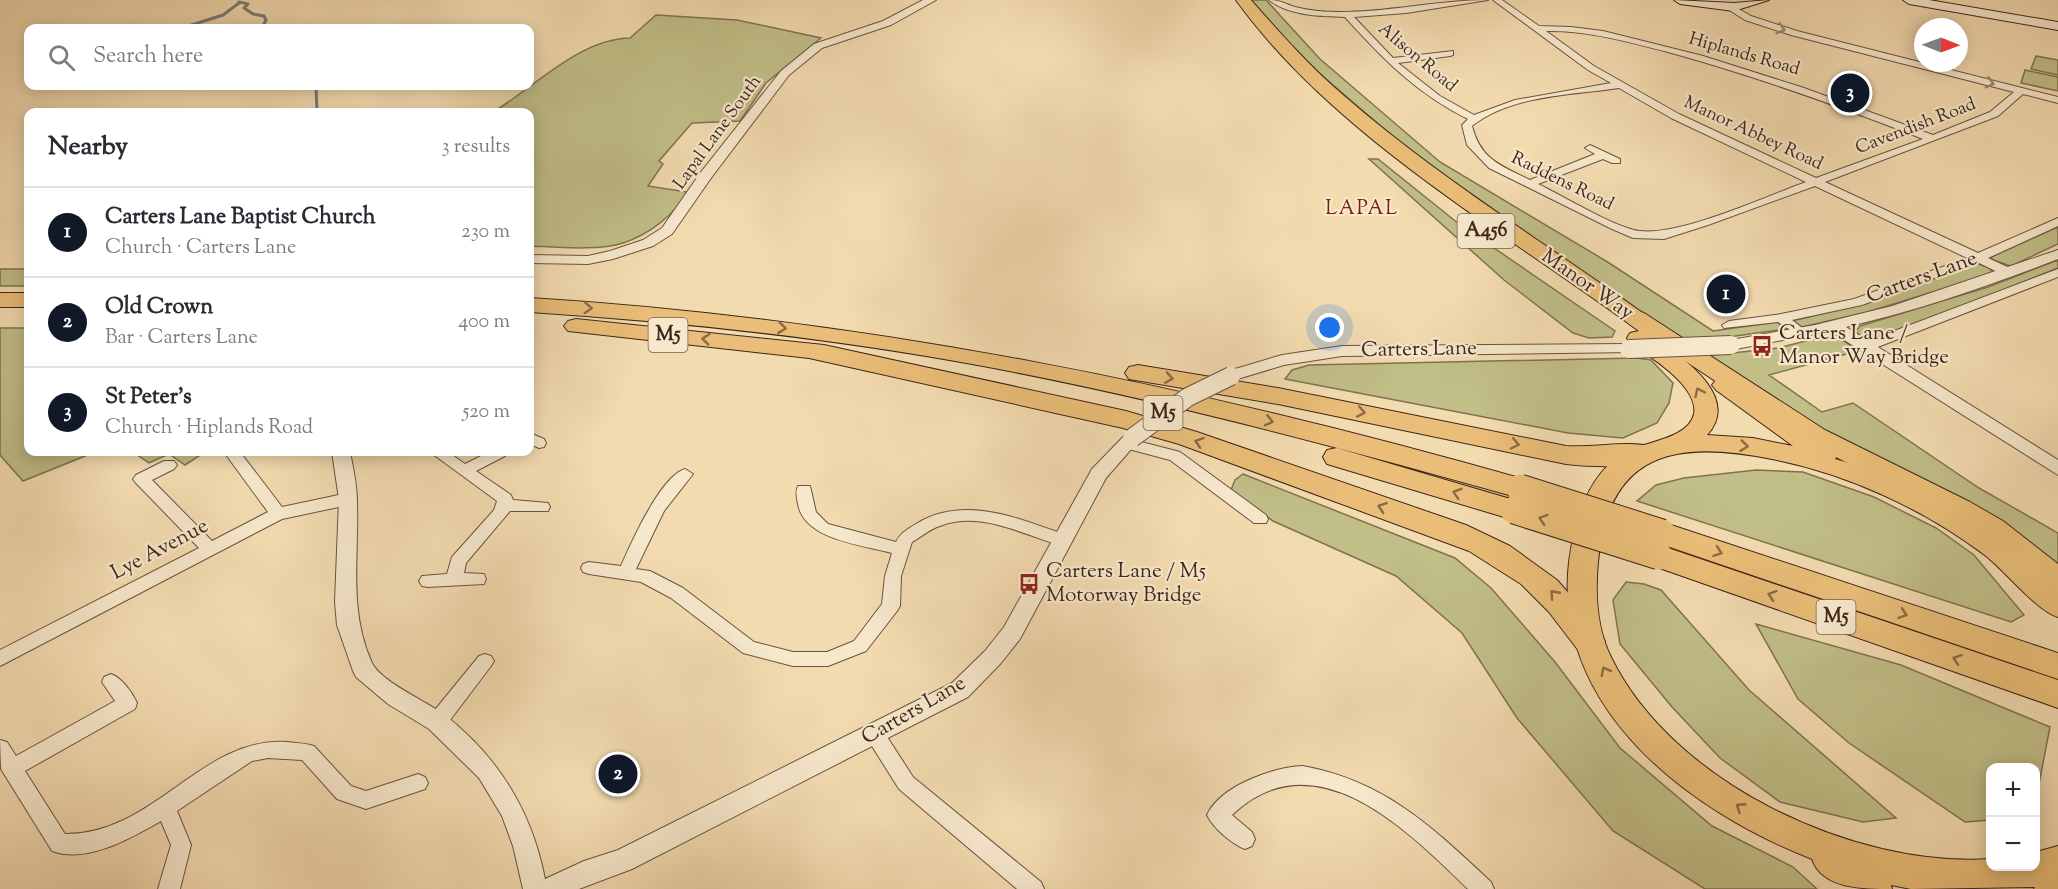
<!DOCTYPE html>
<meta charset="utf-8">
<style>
body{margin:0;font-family:"Sorts Mill Goudy",serif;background:#f2f2f3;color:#2b2b33}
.controls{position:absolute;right:18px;bottom:18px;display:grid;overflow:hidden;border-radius:12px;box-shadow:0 3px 15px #0003}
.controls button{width:54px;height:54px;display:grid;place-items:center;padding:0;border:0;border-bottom:2px solid #e1e1e2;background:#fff;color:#2b2b33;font:30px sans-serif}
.compass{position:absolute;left:1914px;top:18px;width:54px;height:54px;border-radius:50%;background:#fff;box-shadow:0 3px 15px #0003;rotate:91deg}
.you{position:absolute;left:1330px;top:328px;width:21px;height:21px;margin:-15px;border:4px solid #fff;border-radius:50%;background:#1a73e8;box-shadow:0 0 0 9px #1a73e833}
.badge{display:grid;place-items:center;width:39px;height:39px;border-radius:50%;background:#111827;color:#fff;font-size:20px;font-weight:700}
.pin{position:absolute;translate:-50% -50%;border:3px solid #fff;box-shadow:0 2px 6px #0006}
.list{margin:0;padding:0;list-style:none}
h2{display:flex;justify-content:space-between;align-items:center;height:78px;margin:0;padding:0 24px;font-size:26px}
h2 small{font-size:20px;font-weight:400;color:#7c7c81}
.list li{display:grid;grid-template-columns:39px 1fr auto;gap:18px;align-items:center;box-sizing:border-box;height:90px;padding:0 24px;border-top:2px solid #e1e1e2}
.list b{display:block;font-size:22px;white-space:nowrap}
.list p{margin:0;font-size:20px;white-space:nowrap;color:#7c7c81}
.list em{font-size:20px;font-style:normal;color:#7c7c81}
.icon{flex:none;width:33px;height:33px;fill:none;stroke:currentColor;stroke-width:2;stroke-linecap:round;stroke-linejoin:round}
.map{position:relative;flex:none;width:2058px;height:889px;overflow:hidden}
.search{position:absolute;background:#fff;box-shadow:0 3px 15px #0003;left:24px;top:24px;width:510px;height:66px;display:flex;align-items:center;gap:15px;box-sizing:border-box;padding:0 21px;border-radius:12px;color:#7c7c81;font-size:22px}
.panel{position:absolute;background:#fff;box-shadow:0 3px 15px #0003;left:24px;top:108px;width:510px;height:348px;border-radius:12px}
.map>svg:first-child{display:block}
</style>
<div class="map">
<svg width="2058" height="889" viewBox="0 0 2058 889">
<rect width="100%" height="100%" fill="#f3dbb0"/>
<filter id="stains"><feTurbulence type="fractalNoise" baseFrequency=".00333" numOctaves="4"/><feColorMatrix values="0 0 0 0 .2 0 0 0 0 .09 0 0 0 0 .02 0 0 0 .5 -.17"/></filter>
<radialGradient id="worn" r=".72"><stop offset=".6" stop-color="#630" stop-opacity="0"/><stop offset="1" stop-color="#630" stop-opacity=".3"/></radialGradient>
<path fill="#c1be87" stroke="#807251" stroke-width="1.5" d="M1251,0H1266L1320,59L1440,162L1606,261L1713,331L1777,322L1786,329L1722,338L1681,341L1426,165L1298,55Z
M656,15L737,20L821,38L766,83L740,121L692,123L659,161L663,164L648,186L687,192C675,215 648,235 623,243C600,251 554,247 530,246V112H493C535,87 579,39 630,38Z
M2036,56L2058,60V75L2031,69Z
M2025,70L2058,77V91L2021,83Z
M1369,159H1378L1459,224L1615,331L1612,337L1589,338L1573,333L1504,280Z
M2058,227V244L2011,266L1993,260L1991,257Z
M2058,260V268L1890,335C1878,338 1863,344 1856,331L1860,326L1988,287Z
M1976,263L1990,268L1992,274L1864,313L1802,327L1792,321L1867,303Z
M0,269H28V286H0Z
M0,328H28V452H95L23,481L0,455Z
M1821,337L1844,341L1858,351L1769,375L1822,412L1853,403L1979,488L2058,533V568L1808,423L1705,356L1778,348Z
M1637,358L1651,360L1673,383L1669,403L1657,423L1623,438L1568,433L1285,379L1292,370L1309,365Z
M1303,438L1509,493L1508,499Z
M133,452H205L185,465L169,454L149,463Z
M1756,470L1803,472L1874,497L1936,528L1974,555L2024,615L2011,622L1637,501L1656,485L1684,478Z
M1243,474L1455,558L1491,588L1555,662L1620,748L1712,826L1793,867L1817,889H1705L1613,831L1517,718L1462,633L1396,576L1273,521L1231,490L1235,480Z
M1664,542L2002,657V663L1663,547Z
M1626,582L1644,584L1661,590L1749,690L1896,818L1863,822L1780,802L1720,758L1672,707L1620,644L1613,600Z
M1756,624L1901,665L2050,727L2037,794L2036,795V768H1990V820L1965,822L1849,743L1798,699Z"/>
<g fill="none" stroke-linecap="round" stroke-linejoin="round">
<path stroke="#787e77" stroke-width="3" d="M239,2L248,4L244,8L253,14L264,16L266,20L262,28
M182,28L223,15L239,3
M316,86L317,112"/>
<defs>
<path id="minor" d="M1269,0C1280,0 1285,4 1295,7C1310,11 1326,12 1341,12C1390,12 1439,0 1488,0L1406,13L1354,17L1393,58L1453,51V55L1450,56L1398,63L1440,96L1474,115L1515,100L1611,83L1588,70L1493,0H1502L1539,26L1571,27L1603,31L1703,56L1804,88L1933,135L1990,112L2014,92L1791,35L1745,20L1723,6L1730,4L1751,16L1797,31L2058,97V103L2023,94L1998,116L1825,182L1978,253L2058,218V226L1988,258L2014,270V276H2006L1977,262L1862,305L1792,320L1810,334L1803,338L1778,322L1724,328L1722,325L1729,321L1781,314L1854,299L1967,258L1815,186L1708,225L1664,239L1633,238L1612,229L1489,168L1467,145L1462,125L1468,119C1417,94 1382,58 1345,17C1320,16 1289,16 1269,0ZM1546,31C1588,30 1628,42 1668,52C1755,76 1839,106 1923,139L1816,178L1679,114L1594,66ZM1619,88L1671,118L1806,182C1767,196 1672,240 1634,230C1607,223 1565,197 1538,184L1603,159L1612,163H1620V159L1590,145L1585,148L1595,154L1530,180C1500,165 1481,160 1472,126C1511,95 1572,95 1619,88Z
M2058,269V277L1870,350L1865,351L1858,347L1860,344Z
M530,433L544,439L546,443L544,447L539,448L530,444Z
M1126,438L1180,452L1266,515L1268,519L1266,523H1254L1170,460L1121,447L1119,443L1121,439Z
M224,452H240L282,507L348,493L354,495L356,499L354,503L348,505L282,519L0,666V650L199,548L136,483L133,479L136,475L164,461H174L177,465L174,469L152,480L212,541L268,512Z
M430,452H448L465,464L489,452H507L505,456L476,471L511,495L513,500L548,503L550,507L548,511H510L466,563L464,573L484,574L486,579L484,584L428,587L422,586L419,581L422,576L447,574L452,557L494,510L497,501Z
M685,469L693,474L664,511L636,569L650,571L683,588L754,642L793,652H827L854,641L882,604L885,576L892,553C863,545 804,540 798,504C797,498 795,492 798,486H810L816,512L828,524L896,542C900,533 908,529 916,524C964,494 1020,519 1068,536L1070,540L1068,544L1062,546C1024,535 980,510 940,526C930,529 921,537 912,542L901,576L900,606L897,611L866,651L828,666H793L743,653L671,598L641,582L589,574L583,572L581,568L583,564L589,562L621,566C631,543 661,476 685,469Z
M485,654L491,656L494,661L491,666L444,728L437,730L430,728L427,722L430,716L479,656Z
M111,674C122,678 132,692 137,703L135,709L25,771L65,834C154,835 202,736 287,742C296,743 305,743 314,746L351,786L366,791L418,774L425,777L428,783L425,789L366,809L337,799L302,760L268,758L252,761L177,811L191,845L180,889H158L171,845L161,821C131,838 87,864 52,851L1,769L0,740L7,742L16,756L115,701L102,682L104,677Z
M875,727L882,729L913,777L1041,882L1044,889H1017L899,789L865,735L868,729Z
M1303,766C1385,781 1432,827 1491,882L1494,889H1468C1407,830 1315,736 1232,815L1252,832L1255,839L1252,846L1245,849C1232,844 1213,828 1207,815C1220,786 1273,767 1303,766Z"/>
<path id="tertiary" d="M923,0H936L891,25L822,48L789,75L711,178L672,234L653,246L613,259L588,264L530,263V255L588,256L610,251L643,240L662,228L701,172L781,71L814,44L883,21Z
M2058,250V259C1989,286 1919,310 1846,327L2058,460V475L1830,331L1731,350L1723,345L1731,340L1815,325L1892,306Z
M1629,344L1635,346L1637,349L1635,352L1342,356L1284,365L1231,381L1223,376L1225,372L1282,355L1342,346Z
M1132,432L1141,438L1106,478L1020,639L1001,663L968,697L632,869L579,889H523L513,846L502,816L479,778L429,729L388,704L356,677L353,671L337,625L335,602L339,499L332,452H350C353,467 357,485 357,501C359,557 348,610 372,663C381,682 428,702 446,716C499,758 532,812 545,879L584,861L618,850L952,683L985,651L1004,627L1092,469L1126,434Z"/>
<path id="secondary" d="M1674,0L1734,3L1769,0L1734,11L1680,4Z
M1903,0H1929L2058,22V30L1909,4Z"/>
<path id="trunk" d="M1236,0H1251C1280,33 1309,66 1343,95C1443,182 1558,251 1665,329L1668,334L1665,339L1658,341C1685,359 1741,398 1707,435L1753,438L1793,446L1716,390L1712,385L1716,380L1724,377L1732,380L1833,450L1837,456L1835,459C1921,483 1994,526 2058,588V617C2036,610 2006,572 1986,556C1924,509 1848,474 1772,459C1675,439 1608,452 1598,562C1595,593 1597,629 1611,657C1672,783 1854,868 1990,859V866H2036V852L2058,846V889H2034L2035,887L1911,889L1891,885L1892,889C1863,889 1822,889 1812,859C1691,812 1552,709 1569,562C1573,531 1581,498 1601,473C1609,463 1621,454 1633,449C1651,441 1689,437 1694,414C1699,386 1649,356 1630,343L1627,338L1630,333L1639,331C1505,232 1334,136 1236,0Z"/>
<path id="motorway" d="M0,293H28V307H0Z
M530,298C870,319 1203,387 1530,481L1534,488L1530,495L1520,498C1342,448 1164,400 983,366C833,338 682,322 530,312Z
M1636,311L1644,313L1825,430L1970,502L2003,521L2058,564V593L2047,589L1983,537L1950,516L1807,442L1628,323L1624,318L1628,313Z
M576,319L824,345L1126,411L1197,432L1466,525L1510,546L1557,580L1585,612L1605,641L1600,650L1589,654L1578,650L1549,612L1521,584L1469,551L1179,444L1123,428L809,358L568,331L564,326L568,321Z
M1138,365L1278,388L1566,446C1594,448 1627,440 1654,447L1658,454L1654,461C1626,468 1594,467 1566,464L1278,404L1129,379L1125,373L1129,367Z
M1337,448L1524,503L1528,510L1524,517L1514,520L1327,464L1323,457L1327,450Z
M1662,522L2058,653V679L1652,541L1647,533L1652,525Z
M1659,545L2058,680V708L1648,564L1644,556L1648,548Z"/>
</defs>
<use href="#minor" stroke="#6b5240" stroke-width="2"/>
<use href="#tertiary" stroke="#6b5240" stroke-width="2"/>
<use href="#secondary" stroke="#3e251b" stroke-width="2"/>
<use href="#trunk" stroke="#3e251b" stroke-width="2"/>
<use href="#motorway" stroke="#3e251b" stroke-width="2"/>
<use href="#minor" fill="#f7e8cc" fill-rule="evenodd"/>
<use href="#tertiary" fill="#f7e8cc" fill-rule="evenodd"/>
<use href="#secondary" fill="#f7e8cc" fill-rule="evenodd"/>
<use href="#trunk" fill="#eabe78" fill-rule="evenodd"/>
<use href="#motorway" fill="#eabe78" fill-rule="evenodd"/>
<defs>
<path id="tertiary-bridge" d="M1629,349L1731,345
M1132,438L1188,397L1231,376"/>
<path id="motorway-bridge" d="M1520,488L1662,533
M1514,510L1659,556"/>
</defs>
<use href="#tertiary-bridge" stroke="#6b5240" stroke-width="20" stroke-linecap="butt"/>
<use href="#motorway-bridge" stroke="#3e251b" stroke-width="29" stroke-linecap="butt"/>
<use href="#tertiary-bridge" stroke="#f7e8cc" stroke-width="18"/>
<use href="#motorway-bridge" stroke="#eabe78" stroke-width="27"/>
</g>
<defs><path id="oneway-chevron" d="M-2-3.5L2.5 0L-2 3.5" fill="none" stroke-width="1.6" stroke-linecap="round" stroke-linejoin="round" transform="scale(1.5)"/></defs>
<g stroke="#9a8674">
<use href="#oneway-chevron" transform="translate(1781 29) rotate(17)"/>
<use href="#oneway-chevron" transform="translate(1990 83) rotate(14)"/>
</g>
<g stroke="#8b6a45">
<use href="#oneway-chevron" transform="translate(588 308) rotate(3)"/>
<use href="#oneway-chevron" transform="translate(782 328) rotate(7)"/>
<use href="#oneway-chevron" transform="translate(706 339) rotate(-174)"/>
<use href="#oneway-chevron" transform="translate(1169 378) rotate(9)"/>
<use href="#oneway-chevron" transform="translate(1699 392) rotate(-115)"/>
<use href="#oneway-chevron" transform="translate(1361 412) rotate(11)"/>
<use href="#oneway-chevron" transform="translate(1269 421) rotate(14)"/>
<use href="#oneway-chevron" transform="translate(1199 442) rotate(-161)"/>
<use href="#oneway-chevron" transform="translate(1515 444) rotate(12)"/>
<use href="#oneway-chevron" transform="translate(1744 446) rotate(7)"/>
<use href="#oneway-chevron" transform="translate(1457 493) rotate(-163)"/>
<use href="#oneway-chevron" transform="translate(1382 507) rotate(-161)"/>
<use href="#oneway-chevron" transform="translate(1543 519) rotate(-162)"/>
<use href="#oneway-chevron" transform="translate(1718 552) rotate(19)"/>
<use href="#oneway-chevron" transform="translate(1554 594) rotate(-132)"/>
<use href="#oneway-chevron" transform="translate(1772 595) rotate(-161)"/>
<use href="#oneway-chevron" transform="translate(1903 614) rotate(19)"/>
<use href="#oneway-chevron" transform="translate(1957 659) rotate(-161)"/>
<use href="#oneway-chevron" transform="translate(1605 671) rotate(-118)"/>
<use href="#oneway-chevron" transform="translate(1740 807) rotate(-147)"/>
</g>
<defs>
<symbol id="bus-bare" viewBox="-9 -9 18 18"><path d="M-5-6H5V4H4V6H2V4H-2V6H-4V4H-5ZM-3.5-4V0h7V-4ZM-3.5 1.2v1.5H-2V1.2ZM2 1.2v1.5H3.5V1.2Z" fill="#8f2418" stroke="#f7e8cc" stroke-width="2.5" paint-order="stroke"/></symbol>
</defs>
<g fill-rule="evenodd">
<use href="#bus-bare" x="1747" y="331" width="30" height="30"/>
<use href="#bus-bare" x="1014" y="569" width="30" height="30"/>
</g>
<g text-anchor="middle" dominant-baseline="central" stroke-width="4.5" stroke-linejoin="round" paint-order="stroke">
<g font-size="18" fill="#3e251b" stroke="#f7e8cc">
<text transform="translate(1744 55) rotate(16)">Hiplands Road</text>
<text transform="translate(1417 58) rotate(40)">Alison Road</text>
<text transform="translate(1916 127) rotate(-21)">Cavendish Road</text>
<text transform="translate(718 133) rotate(-54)">Lapal Lane South</text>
<text transform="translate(1753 134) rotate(25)">Manor Abbey Road</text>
<text transform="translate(1562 182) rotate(26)">Raddens Road</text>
</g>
<g font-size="20" letter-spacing="1.5" fill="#7a1f14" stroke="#f7e8cc">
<text x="1362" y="209">LAPAL</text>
</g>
<g fill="#f7e8cc" stroke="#766050" stroke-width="1.5">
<rect x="1457.5" y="214" width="57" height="34" rx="4.5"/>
<rect x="648.5" y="318" width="39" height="34" rx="4.5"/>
<rect x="1143.5" y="396" width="39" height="34" rx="4.5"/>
<rect x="1816.5" y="600" width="39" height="34" rx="4.5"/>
</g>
<g font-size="20" font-weight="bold" fill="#3e251b">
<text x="1486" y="231">A456</text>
<text x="668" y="335">M5</text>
<text x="1163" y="413">M5</text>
<text x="1836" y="617">M5</text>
</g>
<g font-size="21" fill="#3e251b" stroke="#f7e8cc">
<text transform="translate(1922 278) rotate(-20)">Carters Lane</text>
<text transform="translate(1587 285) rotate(35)">Manor Way</text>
<text transform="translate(1419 350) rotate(-1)">Carters Lane</text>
<text transform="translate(160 550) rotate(-28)">Lye Avenue</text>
<text transform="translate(914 711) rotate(-30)">Carters Lane</text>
</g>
<g font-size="21" fill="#3e251b" stroke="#f7e8cc" text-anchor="start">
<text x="1779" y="334">Carters Lane /<tspan x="1779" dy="24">Manor Way Bridge</tspan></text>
<text x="1046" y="572">Carters Lane / M5<tspan x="1046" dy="24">Motorway Bridge</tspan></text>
</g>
</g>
<rect width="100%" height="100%" filter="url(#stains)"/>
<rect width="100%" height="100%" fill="url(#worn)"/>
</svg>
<div class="controls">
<button>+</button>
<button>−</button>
</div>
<svg class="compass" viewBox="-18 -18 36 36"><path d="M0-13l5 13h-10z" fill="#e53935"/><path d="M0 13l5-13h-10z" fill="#7c7c81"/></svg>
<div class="you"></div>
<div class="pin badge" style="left:1726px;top:294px">1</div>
<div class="pin badge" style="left:618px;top:774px">2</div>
<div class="pin badge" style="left:1850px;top:93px">3</div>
<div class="search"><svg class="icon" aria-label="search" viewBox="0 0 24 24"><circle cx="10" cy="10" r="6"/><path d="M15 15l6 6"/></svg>Search here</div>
<section class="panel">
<h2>Nearby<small>3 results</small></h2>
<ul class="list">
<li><span class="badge">1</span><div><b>Carters Lane Baptist Church</b><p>Church · Carters Lane</p></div><em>230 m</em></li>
<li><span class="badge">2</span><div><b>Old Crown</b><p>Bar · Carters Lane</p></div><em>400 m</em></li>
<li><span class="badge">3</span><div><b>St Peter's</b><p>Church · Hiplands Road</p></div><em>520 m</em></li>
</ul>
</section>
</div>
